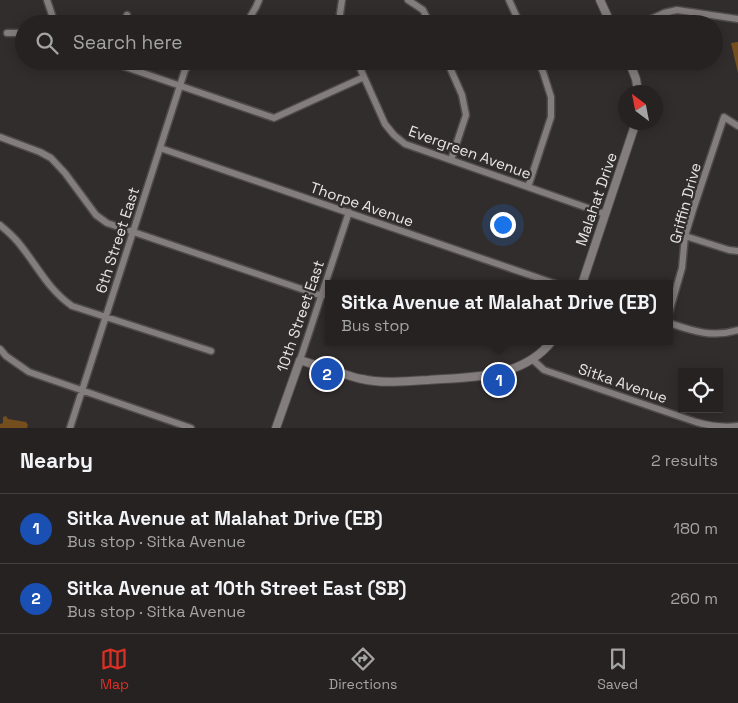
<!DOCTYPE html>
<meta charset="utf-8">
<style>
body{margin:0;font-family:"Space Grotesk",sans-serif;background:#2e2a2a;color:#f1f3f6}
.controls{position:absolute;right:15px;bottom:15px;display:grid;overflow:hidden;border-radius:0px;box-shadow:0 2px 12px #0003}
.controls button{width:45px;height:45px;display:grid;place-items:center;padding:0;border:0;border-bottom:1px solid #423f40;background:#262222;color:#f1f3f6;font:25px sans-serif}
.compass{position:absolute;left:618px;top:85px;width:45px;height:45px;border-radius:50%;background:#262222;box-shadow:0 2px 12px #0003;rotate:328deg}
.you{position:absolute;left:502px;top:224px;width:18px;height:18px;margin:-12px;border:4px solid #fff;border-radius:50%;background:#1a73e8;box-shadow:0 0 0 8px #1a73e833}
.badge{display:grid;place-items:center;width:32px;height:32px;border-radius:50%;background:#d93025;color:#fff;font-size:16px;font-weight:700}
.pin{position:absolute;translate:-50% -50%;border:2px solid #fff;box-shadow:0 1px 5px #0006}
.popup{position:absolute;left:325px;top:280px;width:348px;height:65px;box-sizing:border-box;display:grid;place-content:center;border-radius:0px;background:#262222;filter:drop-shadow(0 1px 4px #0005);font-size:16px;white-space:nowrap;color:#a4a4a5}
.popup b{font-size:19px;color:#f1f3f6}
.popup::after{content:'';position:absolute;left:50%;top:100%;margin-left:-10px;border:10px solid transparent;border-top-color:#262222}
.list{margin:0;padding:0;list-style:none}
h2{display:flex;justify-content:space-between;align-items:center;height:65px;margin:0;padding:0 20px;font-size:21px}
h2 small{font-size:16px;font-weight:400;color:#a4a4a5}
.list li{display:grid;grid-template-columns:32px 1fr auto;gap:15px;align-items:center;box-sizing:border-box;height:70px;padding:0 20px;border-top:1px solid #423f40}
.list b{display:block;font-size:19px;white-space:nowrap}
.list p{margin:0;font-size:16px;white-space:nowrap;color:#a4a4a5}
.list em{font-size:16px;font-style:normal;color:#a4a4a5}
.icon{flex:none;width:28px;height:28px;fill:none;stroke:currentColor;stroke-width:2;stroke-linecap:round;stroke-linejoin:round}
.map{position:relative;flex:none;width:738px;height:428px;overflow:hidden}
.search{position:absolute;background:#262222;box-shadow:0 2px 12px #0003;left:15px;right:15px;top:15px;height:55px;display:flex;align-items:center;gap:12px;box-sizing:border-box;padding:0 18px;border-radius:28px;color:#a4a4a5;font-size:19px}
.sheet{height:205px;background:#262222}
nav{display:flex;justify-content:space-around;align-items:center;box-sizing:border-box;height:70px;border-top:1px solid #423f40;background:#262222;font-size:14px;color:#a4a4a5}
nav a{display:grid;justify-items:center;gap:2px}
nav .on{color:#d93025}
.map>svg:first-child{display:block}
</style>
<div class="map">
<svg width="738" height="428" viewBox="0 0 738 428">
<rect width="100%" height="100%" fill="#322d2d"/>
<path fill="#744f1d" d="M738,42V73L731,43Z
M6,416L8,419L26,422L28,425L27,428H0V424L3,423V417Z"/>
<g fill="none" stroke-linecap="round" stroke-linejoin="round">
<defs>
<path id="minor" d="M47,0L55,24
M408,0L423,10L430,24
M509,0L520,24
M125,24L127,15
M246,24L256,7L259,0
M341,24L340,14L342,0
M640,24L664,13L677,10L738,19
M7,33H20L24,34
M108,61L274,118L364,77L385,124L394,135L405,144L605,214
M357,61L364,77
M447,61L462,95L466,115L451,160
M0,137L40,152L51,158L65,173L96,215L107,223L322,296
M160,148L556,284
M528,187L551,117V97L543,72L538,61
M0,225C6,230 12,235 17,241C36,263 47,289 72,306L211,351
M685,236L729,250L738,251
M669,313L682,268L685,236L693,210L724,117L738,126
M669,323C693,331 712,338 738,330
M0,349L6,356L29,372L191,428
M532,359L544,370L696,422C710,426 724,428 738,426
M300,360L349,212
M70,428L185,70L192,61"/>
<path id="tertiary" d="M600,0L611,24
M629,61L636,79L638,92
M582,284L636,122
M276,428L300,360C314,365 329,369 344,374C350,376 356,378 362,379C384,384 406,381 428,380C471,377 522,379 552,341"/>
</defs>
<use href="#minor" stroke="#504b4b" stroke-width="9"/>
<use href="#tertiary" stroke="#504b4b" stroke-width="10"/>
<use href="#minor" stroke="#847d7d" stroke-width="6"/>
<use href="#tertiary" stroke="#847d7d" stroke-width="8"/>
</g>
<g text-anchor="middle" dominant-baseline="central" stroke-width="4.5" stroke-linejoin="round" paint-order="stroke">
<g font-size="15" fill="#e9e5e5" stroke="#322d2d">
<text transform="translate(470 152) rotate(20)">Evergreen Avenue</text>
<text transform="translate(596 199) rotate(-71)">Malahat Drive</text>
<text transform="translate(685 203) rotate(-75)">Griffin Drive</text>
<text transform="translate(362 204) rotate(19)">Thorpe Avenue</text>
<text transform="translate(117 240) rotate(-72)">6th Street East</text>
<text transform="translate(300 316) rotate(-71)">10th Street East</text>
<text transform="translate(623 383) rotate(19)">Sitka Avenue</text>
</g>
</g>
</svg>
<div class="controls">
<button><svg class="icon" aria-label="locate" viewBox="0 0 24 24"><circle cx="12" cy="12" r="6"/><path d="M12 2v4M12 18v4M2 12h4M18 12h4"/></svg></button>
</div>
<svg class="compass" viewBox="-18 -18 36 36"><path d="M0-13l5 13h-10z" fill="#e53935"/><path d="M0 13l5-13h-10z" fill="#a4a4a5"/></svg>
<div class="you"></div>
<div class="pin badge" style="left:499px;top:380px;background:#1a4fb4">1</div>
<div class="popup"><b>Sitka Avenue at Malahat Drive (EB)</b>Bus stop</div>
<div class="pin badge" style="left:327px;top:374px;background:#1a4fb4">2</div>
<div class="search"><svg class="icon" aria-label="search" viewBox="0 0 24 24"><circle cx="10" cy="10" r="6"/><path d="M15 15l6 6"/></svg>Search here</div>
</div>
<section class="sheet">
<h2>Nearby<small>2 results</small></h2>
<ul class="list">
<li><span class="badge" style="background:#1a4fb4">1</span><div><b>Sitka Avenue at Malahat Drive (EB)</b><p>Bus stop · Sitka Avenue</p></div><em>180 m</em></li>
<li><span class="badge" style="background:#1a4fb4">2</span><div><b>Sitka Avenue at 10th Street East (SB)</b><p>Bus stop · Sitka Avenue</p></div><em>260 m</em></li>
</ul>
</section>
<nav>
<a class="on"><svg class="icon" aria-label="map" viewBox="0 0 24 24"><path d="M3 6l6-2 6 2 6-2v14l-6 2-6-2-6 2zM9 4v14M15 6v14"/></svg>Map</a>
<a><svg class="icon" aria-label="directions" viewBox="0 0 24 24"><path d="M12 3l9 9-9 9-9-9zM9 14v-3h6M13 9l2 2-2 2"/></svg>Directions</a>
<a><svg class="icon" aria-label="saved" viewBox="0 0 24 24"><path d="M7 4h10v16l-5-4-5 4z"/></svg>Saved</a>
</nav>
